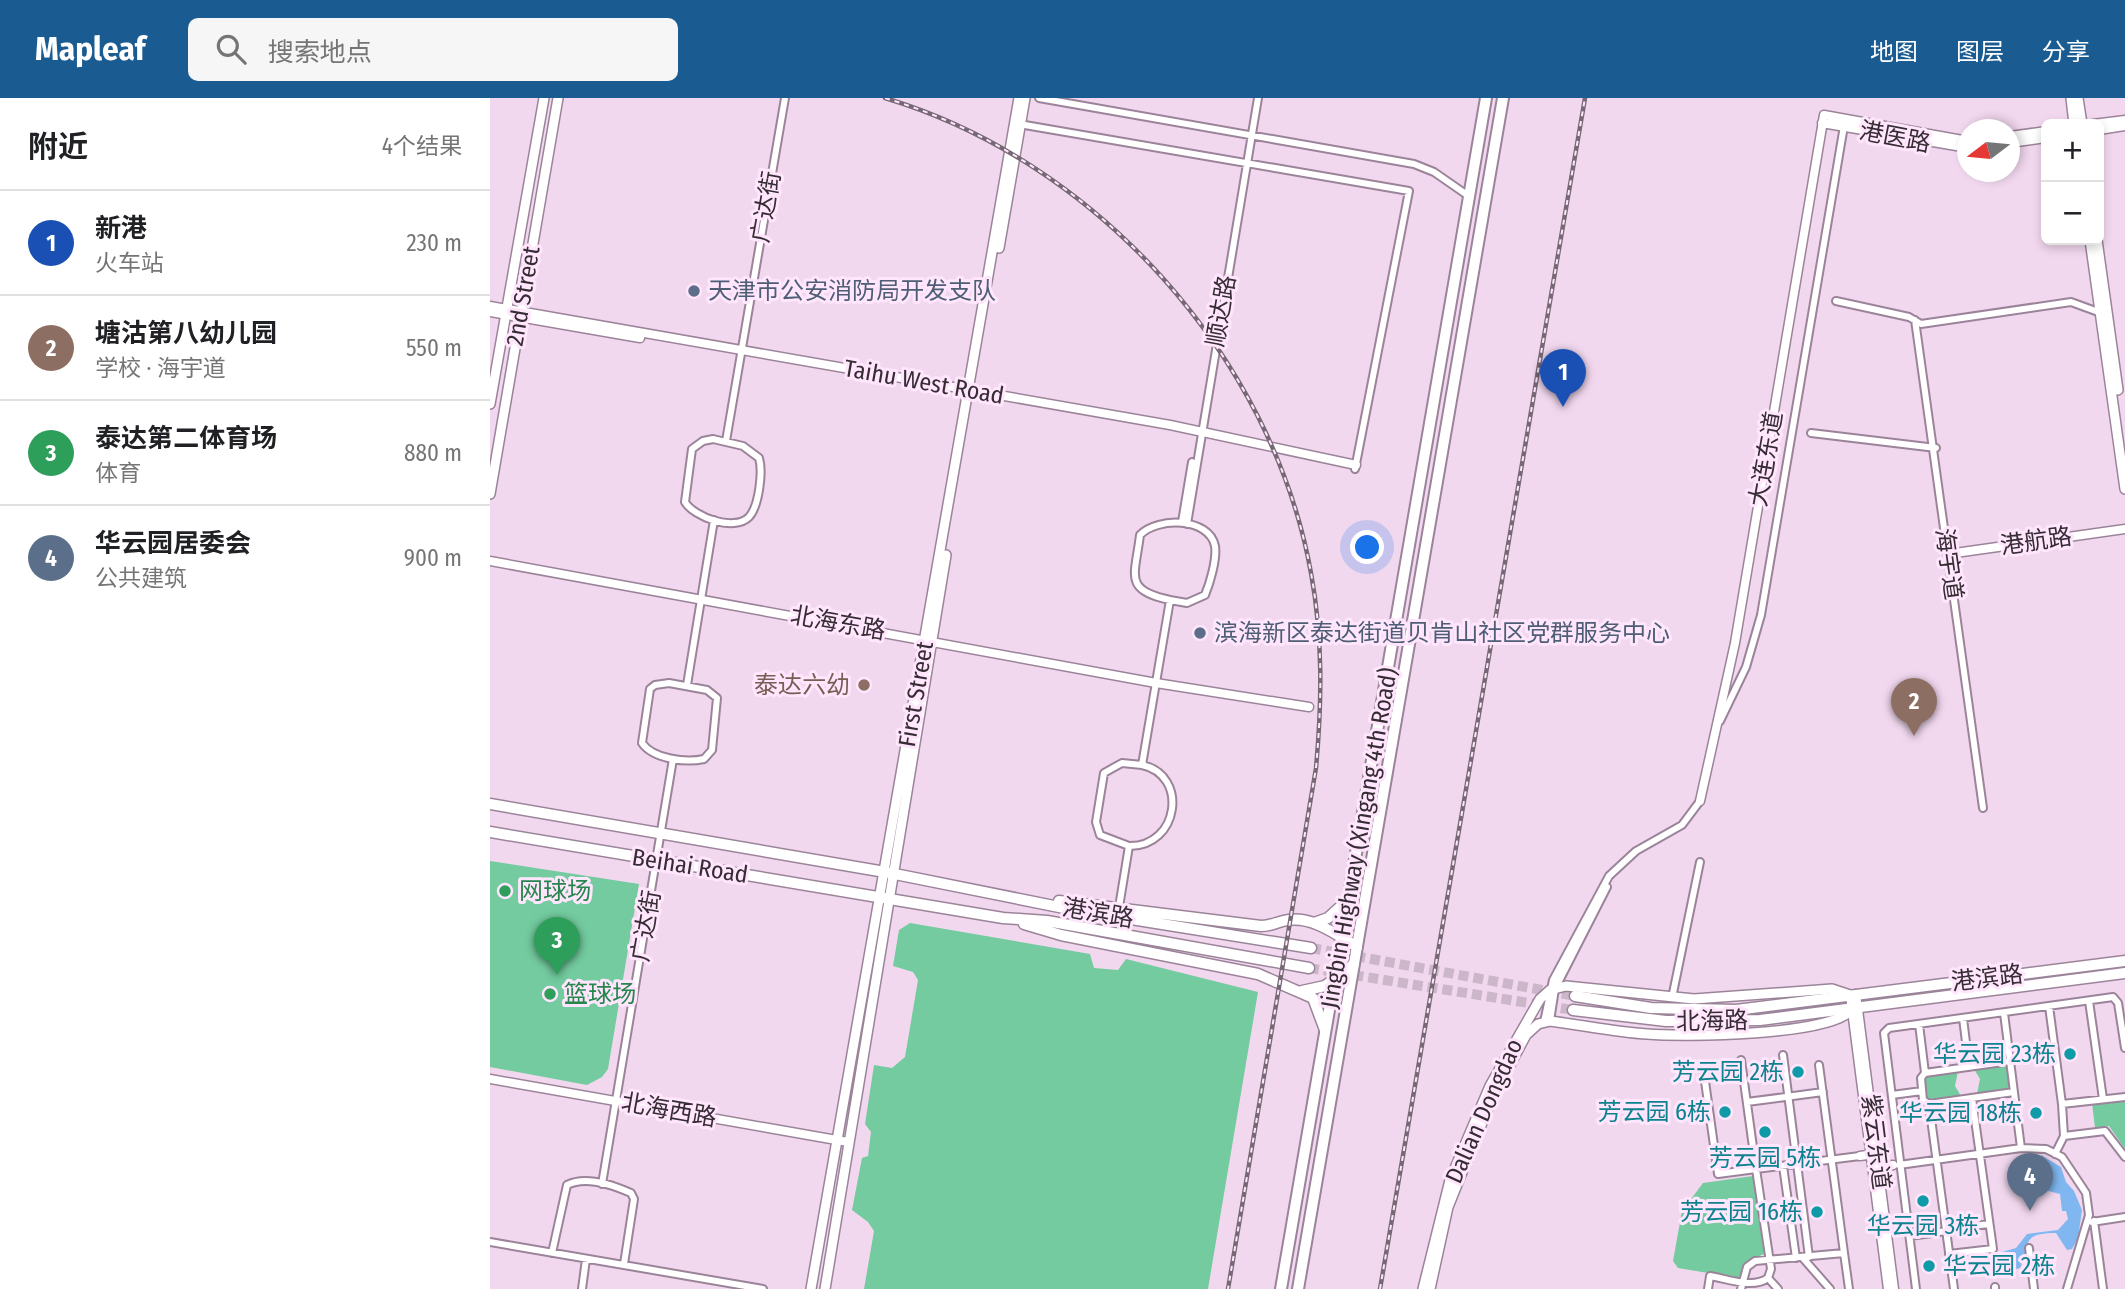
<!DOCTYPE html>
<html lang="zh">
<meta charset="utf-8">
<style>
body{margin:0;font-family:"Fira Sans Condensed","Noto Sans SC",sans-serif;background:#f6f6f6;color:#202124}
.controls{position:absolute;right:21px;top:21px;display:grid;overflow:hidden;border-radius:10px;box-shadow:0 4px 10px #0003}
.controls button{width:63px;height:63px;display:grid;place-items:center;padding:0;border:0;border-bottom:2px solid #e0e0e0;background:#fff;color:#202124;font:35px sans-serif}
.compass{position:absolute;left:1467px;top:21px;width:63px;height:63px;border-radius:50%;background:#fff;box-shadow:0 4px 10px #0003;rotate:254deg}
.you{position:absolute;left:878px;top:450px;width:24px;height:24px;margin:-18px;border:5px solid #fff;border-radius:50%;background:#1a73e8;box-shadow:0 0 0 10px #1a73e833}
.badge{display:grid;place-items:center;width:46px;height:46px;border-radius:50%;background:#1a5b91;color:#fff;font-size:23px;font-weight:700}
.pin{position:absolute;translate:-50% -58px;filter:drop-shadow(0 2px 4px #0008)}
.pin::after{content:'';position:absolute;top:37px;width:24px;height:21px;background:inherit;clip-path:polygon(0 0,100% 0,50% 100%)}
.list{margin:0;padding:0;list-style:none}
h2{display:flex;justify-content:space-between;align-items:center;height:91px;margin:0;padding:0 28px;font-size:30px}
h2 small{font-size:23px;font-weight:400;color:#757577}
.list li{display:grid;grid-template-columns:46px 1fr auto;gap:21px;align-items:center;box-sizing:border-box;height:105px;padding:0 28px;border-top:2px solid #e0e0e0}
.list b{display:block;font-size:26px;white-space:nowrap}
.list p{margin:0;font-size:23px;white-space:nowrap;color:#757577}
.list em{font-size:23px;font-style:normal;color:#757577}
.icon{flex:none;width:38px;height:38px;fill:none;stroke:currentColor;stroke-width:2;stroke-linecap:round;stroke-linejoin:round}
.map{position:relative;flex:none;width:1635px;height:1191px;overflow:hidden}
header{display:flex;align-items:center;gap:42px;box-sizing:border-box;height:98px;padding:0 35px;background:#1a5b91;color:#fff}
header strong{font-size:33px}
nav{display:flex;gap:38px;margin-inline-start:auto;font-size:24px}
.search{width:490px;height:63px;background:#f6f6f6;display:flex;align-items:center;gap:18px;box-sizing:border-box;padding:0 24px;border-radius:10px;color:#757577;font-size:26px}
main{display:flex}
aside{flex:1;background:#fff}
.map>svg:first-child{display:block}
</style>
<header>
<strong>Mapleaf</strong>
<div class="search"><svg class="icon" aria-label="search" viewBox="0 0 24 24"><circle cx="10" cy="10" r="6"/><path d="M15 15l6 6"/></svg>搜索地点</div>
<nav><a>地图</a><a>图层</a><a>分享</a></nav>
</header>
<main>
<aside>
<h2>附近<small>4个结果</small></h2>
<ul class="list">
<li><span class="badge" style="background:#1a4fb4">1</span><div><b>新港</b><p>火车站</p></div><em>230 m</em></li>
<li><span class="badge" style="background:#8d6e63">2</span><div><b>塘沽第八幼儿园</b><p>学校 · 海宇道</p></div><em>550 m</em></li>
<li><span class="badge" style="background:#2e9e5b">3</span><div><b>泰达第二体育场</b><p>体育</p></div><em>880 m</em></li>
<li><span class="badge" style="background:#5c6f8a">4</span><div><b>华云园居委会</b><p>公共建筑</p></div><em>900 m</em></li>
</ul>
</aside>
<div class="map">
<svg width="1635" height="1191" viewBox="0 0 1635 1191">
<rect width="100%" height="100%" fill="#f2d8ef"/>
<path fill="#73cb9f" d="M0,763L149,786L118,971L112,979L97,987L0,969Z
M420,825L600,856L604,870L628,872L636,861L768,894L718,1191H374L384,1133L378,1124L362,1112L372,1060L378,1058L381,1034L375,1026L384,967L402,970L415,959L428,882L423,874L403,868L409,832Z
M1517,966L1520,991L1487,996L1490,981L1484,971Z
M1468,973L1465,988L1471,998L1440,1002L1436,999L1434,982L1437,978Z
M1635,1001V1051L1619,1028L1605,1030L1602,1005Z
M1263,1078L1274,1156L1262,1161L1248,1180L1188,1170L1183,1163L1192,1113L1213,1085Z"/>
<path fill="#80b7f0" d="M1551,1057L1571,1069L1576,1084L1584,1093L1592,1112L1588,1140L1582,1151L1577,1152L1566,1135C1528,1135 1542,1148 1530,1170L1515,1174L1512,1168L1505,1169V1156L1526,1150L1537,1136L1568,1132L1578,1121L1576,1113H1572L1570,1096L1543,1089L1538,1078L1544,1077L1543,1067L1550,1066Z"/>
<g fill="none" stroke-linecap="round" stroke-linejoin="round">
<path stroke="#ccb6ca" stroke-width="10" stroke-dasharray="10 5" stroke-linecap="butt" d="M821,850L1085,898
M819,870L1083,912"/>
<defs>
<path id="minor" d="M549,0L924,66L944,74L980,99
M529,26L919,93L865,371
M1346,203L1419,219L1431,226L1581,204L1611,215
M1425,222L1493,710
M1321,335L1446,350
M223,341L253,348L269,360C273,374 269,408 259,419C244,434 204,419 195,404L202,351L213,343Z
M236,343L295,0
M692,424L702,364
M697,426L768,0
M179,585L217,592L227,600L222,652L214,661C196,665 163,661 152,645L160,591L165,587Z
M197,587L224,422
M1230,623L1256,569L1271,517L1355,22
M639,748C689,749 699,677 652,667
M629,809L639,748L610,737L606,724L614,675L632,665L652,667L680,502C633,492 645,478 650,437C667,419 719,419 725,448C727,461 720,485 715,497L697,505L680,502
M1182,900L1210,764
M1599,903L1613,1001
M1559,908L1572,1006
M1514,915L1531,1050
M1473,920L1479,969
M1060,923L1065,891L1117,789
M1054,924L1063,882L1119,778L1146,753L1192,727L1210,703
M1429,926L1435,975
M1293,957L1319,1159
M1520,963L1435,975L1431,980L1433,1002L1439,1006L1524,994
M1329,967L1354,1155
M1213,969L1228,1076L1266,1071L1251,962
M1402,997L1432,993
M1257,1004L1333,994
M1439,1006L1464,1191
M1574,1038L1615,1033L1635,1059
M1565,1056L1574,1038L1572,1006L1635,999
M1409,1067L1531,1050L1556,1051L1572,1059L1596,1095L1599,1117L1577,1191
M1293,1068L1306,1160
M112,1086L183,661
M1604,1123L1613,1191
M1602,1124L1635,1119
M1456,1131L1499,1126
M1420,1138L1456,1133
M0,1144L273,1191
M1539,1150L1544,1191
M62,1155L77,1087C96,1077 123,1087 141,1095L144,1101L134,1166
M1459,1156L1503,1151L1482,1000
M1312,1159L1340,1191
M1505,1189V1191
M92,1191L96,1161
M1218,1191L1220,1178C1238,1181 1263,1191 1278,1180
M1251,1191L1257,1169L1265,1163L1354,1155L1359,1191
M1288,1191L1278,1180L1281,1171L1266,1071L1370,1058
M1426,1191L1394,935L1399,930L1623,899L1628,905L1635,950"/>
<path id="tertiary" d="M1332,25L1478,50
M1603,26L1635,22
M1609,32L1635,28
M1520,38L1556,33
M1520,45L1556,40
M0,208L680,327L866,367
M0,214L150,240
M1458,456L1635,431
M0,463L666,585L819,609
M1210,703L1245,545L1334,17L1478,43
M1366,896L1404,1191
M1360,897L1398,1191
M0,981L358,1044
M1370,1058L1384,1056
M1385,1070L1403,1067"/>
<path id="secondary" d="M1581,0L1584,26
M1588,0L1592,26
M1600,142L1635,391
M1607,142L1628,292
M509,150L535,0
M0,306L54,0
M0,396L68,0
M321,1191L529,0
M335,1191L456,457
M933,1191L960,1082L1000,988L1050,901L1060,892L1076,888L1204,901L1342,891L1360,897
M940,1191L958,1109L1002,1000L1036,937L1048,926L1060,923C1093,927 1124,934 1157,936C1191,939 1344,938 1362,911"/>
<path id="primary" d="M0,706L395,774L579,811L821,850
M0,734L513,820L557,823L819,870
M569,803L771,828C780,828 785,825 793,823C820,816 846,836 867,849
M824,825L838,820L859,801
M534,826L571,837L768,876L823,900L835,932
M812,893L835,888L864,866
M1085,898L1161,910L1246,912L1635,863
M1083,912L1176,923L1270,922L1635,875"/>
<path id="trunk" d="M791,1191L996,0
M808,1191L1013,0"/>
</defs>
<use href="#minor" stroke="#9b8499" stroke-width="10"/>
<use href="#tertiary" stroke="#9b8499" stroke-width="11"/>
<use href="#secondary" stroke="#9b8499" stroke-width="12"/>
<use href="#primary" stroke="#9b8499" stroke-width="13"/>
<use href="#trunk" stroke="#9b8499" stroke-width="14"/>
<use href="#minor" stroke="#fff" stroke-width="6"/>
<use href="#tertiary" stroke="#fff" stroke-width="8"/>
<use href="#secondary" stroke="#fff" stroke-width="9"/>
<use href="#primary" stroke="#fff" stroke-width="10"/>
<use href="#trunk" stroke="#fff" stroke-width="10"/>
<defs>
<path id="rail" d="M395,0C606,63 782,258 821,475C833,540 832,604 826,670L738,1191
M890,1191L1095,0"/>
</defs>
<use href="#rail" stroke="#766875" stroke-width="4.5"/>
<use href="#rail" stroke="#ffe6fc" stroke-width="2" stroke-dasharray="5" stroke-linecap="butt"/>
</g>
<g fill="#5c6f8a" stroke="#ffe6fc" stroke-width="2.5">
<circle cx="204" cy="193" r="7"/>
<circle cx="710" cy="535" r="7"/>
</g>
<circle fill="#8d6e63" stroke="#ffe6fc" stroke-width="2.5" cx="374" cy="587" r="7"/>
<g fill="#2e9e5b" stroke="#ffe6fc" stroke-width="2.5">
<circle cx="15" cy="793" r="7"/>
<circle cx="60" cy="896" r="7"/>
</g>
<g fill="#0f9aa8" stroke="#ffe6fc" stroke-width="2.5">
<circle cx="1580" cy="956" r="7"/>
<circle cx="1308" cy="974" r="7"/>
<circle cx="1235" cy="1014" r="7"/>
<circle cx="1546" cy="1015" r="7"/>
<circle cx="1275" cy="1034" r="7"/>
<circle cx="1433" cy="1103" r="7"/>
<circle cx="1327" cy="1114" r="7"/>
<circle cx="1439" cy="1168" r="7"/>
</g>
<g text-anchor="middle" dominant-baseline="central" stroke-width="6" stroke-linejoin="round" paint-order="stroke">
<g font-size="24" fill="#352c34" stroke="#ffe6fc">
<text transform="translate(1405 39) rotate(11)">港医路</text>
<text transform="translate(276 109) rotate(-80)">广达街</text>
<text transform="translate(33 198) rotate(-80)">2nd Street</text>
<text transform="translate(731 213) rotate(-80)">顺达路</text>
<text transform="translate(434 284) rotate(10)">Taihu West Road</text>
<text transform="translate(1276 361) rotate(-80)">大连东道</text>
<text transform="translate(1546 443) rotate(-8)">港航路</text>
<text transform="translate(1459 466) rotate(82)">海宇道</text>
<text transform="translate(348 525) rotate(10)">北海东路</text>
<text transform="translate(426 596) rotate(-80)">First Street</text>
<text transform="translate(869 740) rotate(-80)">Jingbin Highway (Xingang 4th Road)</text>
<text transform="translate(200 768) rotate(9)">Beihai Road</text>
<text transform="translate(608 815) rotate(10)">港滨路</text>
<text transform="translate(156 828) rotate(-80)">广达街</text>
<text transform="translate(1497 880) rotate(-7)">港滨路</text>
<text transform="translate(1222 923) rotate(-1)">北海路</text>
<text transform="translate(179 1012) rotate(10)">北海西路</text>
<text transform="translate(994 1013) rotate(-66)">Dalian Dongdao</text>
<text transform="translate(1386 1044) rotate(83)">紫云东道</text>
</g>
<g font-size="24" fill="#4e5e75" stroke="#ffe6fc" text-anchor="start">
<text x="218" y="193">天津市公安消防局开发支队</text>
<text x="724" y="535">滨海新区泰达街道贝肯山社区党群服务中心</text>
</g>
<g font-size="24" fill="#785e54" stroke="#ffe6fc" text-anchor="end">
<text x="360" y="587">泰达六幼</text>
</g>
<g font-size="24" fill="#27864d" stroke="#ffe6fc" text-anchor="start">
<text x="29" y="793">网球场</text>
<text x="74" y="896">篮球场</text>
</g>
<g font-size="24" fill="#0d838f" stroke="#ffe6fc" text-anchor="end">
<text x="1566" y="956">华云园 23栋</text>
<text x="1294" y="974">芳云园 2栋</text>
<text x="1221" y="1014">芳云园 6栋</text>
<text x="1532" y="1015">华云园 18栋</text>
<text x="1275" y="1060" text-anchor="middle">芳云园 5栋</text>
<text x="1313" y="1114">芳云园 16栋</text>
<text x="1433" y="1128" text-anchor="middle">华云园 3栋</text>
<text x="1453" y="1168" text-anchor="start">华云园 2栋</text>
</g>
</g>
</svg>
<div class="controls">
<button>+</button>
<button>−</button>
</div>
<svg class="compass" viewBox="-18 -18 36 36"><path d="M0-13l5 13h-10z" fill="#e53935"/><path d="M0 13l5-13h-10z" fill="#757577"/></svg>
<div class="you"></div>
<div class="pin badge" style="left:1073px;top:309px;background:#1a4fb4">1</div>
<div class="pin badge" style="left:1424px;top:638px;background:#8d6e63">2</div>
<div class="pin badge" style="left:67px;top:877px;background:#2e9e5b">3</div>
<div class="pin badge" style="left:1540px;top:1113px;background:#5c6f8a">4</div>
</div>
</main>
